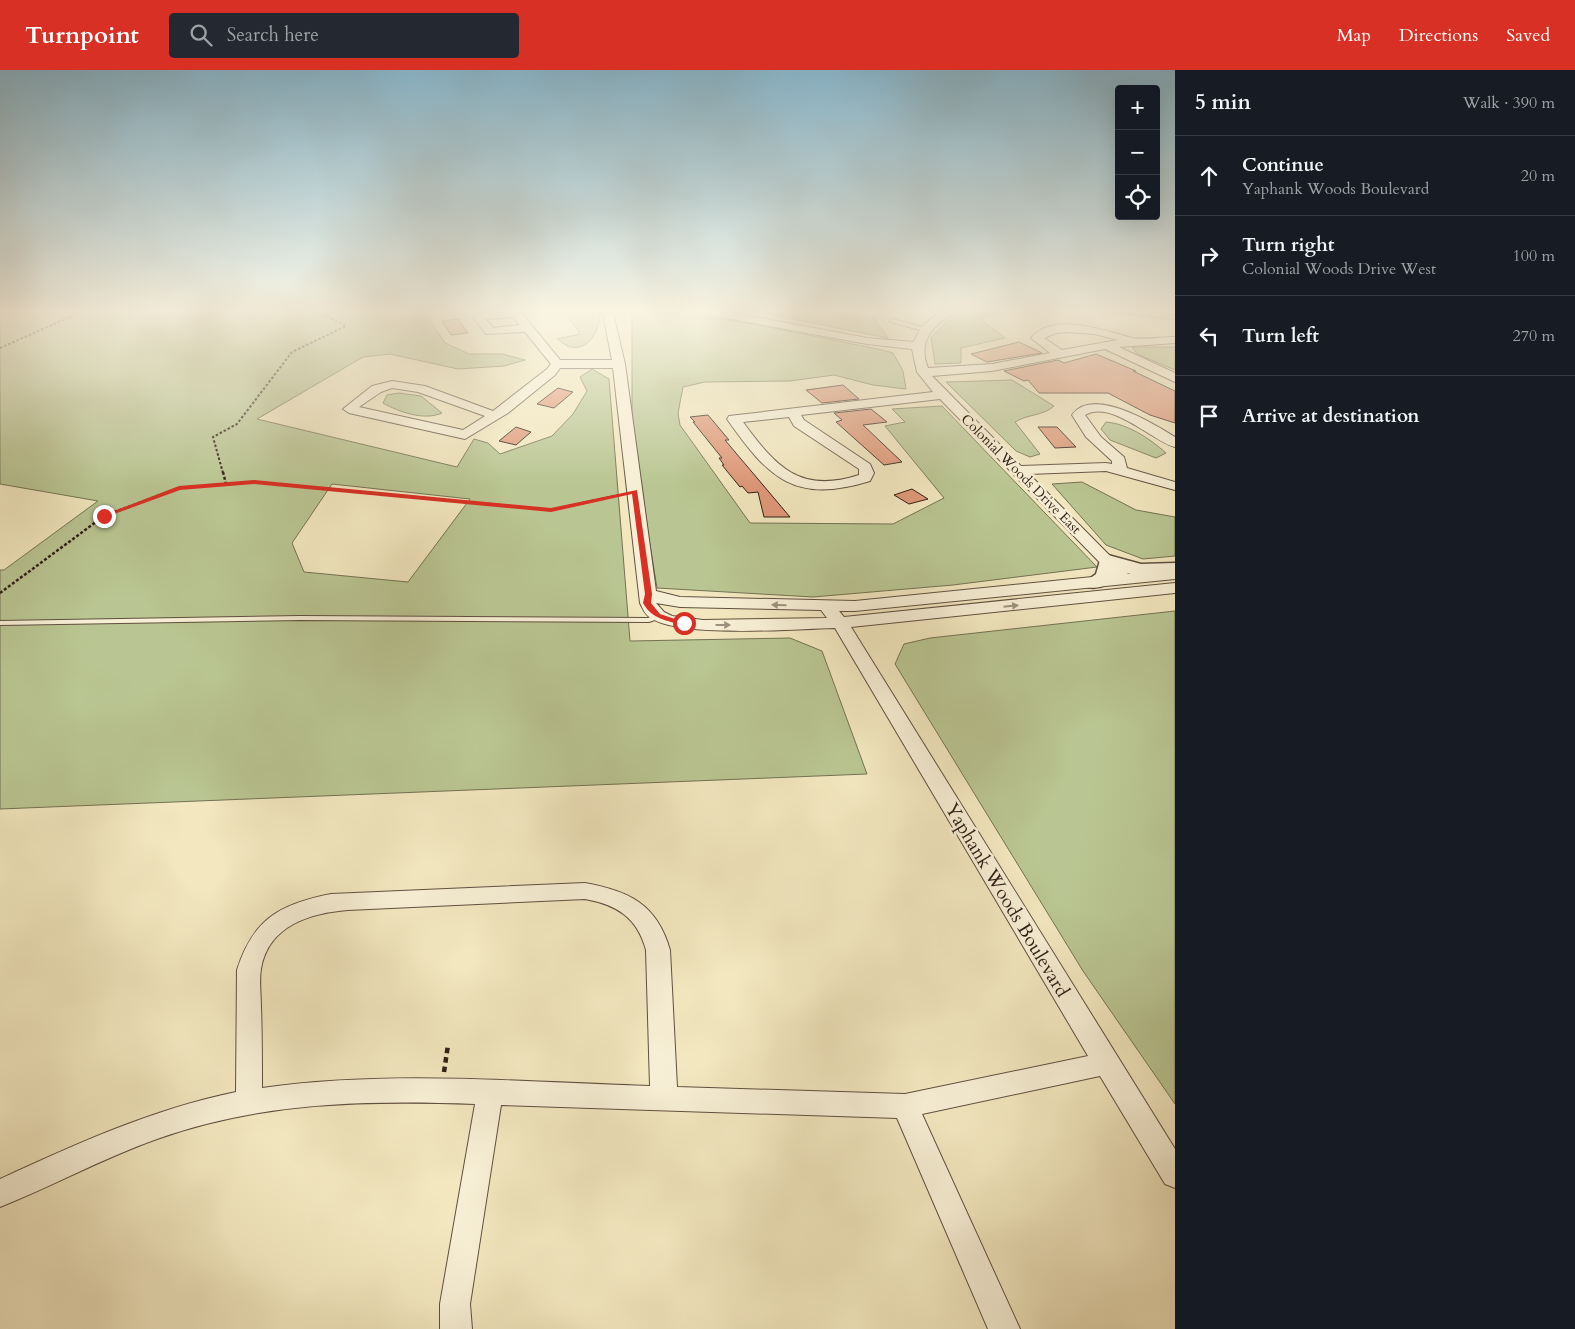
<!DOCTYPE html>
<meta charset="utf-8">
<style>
body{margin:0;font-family:Cardo,serif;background:#242831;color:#f1f3f6}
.controls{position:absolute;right:15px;top:15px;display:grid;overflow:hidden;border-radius:5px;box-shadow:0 5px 20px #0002}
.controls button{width:45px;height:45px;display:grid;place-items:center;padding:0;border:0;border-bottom:1px solid #363941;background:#171b24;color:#f1f3f6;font:25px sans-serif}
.stop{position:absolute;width:15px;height:15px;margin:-11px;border:4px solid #d93025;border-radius:50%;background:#fff}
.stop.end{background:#d93025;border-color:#fff;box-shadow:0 1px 5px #0008}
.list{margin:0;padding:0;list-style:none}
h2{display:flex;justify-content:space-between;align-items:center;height:65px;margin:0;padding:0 20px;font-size:21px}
h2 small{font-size:16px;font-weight:400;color:#9ea1a6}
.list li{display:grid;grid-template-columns:32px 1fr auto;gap:15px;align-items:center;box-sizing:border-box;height:80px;padding:0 20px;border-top:1px solid #363941}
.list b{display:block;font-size:19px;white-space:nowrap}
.list p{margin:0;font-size:16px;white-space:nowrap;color:#9ea1a6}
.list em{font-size:16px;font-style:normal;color:#9ea1a6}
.icon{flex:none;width:28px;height:28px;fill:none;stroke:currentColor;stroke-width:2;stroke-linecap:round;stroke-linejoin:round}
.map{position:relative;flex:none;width:1175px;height:1259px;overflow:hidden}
header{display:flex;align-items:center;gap:30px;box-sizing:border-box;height:70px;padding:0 25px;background:#d93025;color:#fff}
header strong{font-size:24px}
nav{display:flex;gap:28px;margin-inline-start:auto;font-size:18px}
.search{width:350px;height:45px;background:#242831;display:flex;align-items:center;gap:12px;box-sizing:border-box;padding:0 18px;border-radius:5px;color:#9ea1a6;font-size:19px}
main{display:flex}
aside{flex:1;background:#171b24}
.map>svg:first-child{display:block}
</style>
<header>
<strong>Turnpoint</strong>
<div class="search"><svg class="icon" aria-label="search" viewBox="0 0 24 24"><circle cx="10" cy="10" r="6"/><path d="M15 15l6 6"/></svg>Search here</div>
<nav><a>Map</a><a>Directions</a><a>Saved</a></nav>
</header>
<main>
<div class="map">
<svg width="1175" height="1259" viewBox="0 0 1175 1259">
<rect width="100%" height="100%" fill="#f2e7bf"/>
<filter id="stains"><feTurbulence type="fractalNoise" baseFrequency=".004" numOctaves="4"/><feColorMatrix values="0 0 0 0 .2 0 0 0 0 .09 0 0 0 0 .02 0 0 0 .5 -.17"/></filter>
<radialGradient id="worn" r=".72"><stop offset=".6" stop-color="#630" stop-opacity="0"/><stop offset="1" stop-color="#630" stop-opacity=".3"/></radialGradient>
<path fill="#b9c592" stroke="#747254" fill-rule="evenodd" d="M0,239H428L425,243L445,273L469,284H502L525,290L504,296L458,299L390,284L363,287L257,349L457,397L474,369L488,373L500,384L552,366L573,344L587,321L580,307L592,299L609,309L630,571L790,568L822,581L867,704L0,739V500H4L98,431L0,414ZM332,414L470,429L408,512L304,502L292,473Z
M564,239H599L600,241C601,256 591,281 571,277C567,277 561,271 557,269L580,264Z
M741,239H807L874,248L888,268Z
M971,239H1027L985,246L981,250L1005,268L961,278V293L935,294L931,267L949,250Z
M1075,239H1153L1175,242V250Z
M663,242L743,252L878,279L893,283L903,301L906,319L873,315L834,305L790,311L705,312L683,317L678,343L680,355L750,453L893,454L944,428L885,356L905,352L892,339L942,336L1097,497L953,515L813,527L657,518L632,364V244Z
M1132,277H1175V300L1137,284Z
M1012,310L1054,336C1043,346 1028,344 1015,352L1040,384L1030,387L1016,381L946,312Z
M399,323L421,326L442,343C424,351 399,342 383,333L387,325Z
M1106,352C1128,354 1149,368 1166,383L1156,388L1110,370L1101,359Z
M1082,412L1136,440L1175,447V486L1143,489L1106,475L1052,414Z
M1175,541V1034L1083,901L895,594L904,574L930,568Z"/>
<path fill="#e0997a" stroke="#2f1e15" d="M458,249L468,263L451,265L442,251Z
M1019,272L1042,283L987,292L971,284Z
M1096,284L1136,301H1133L1175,321V353L1150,345L1108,323H1039L1028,310L1024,311L1004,301L1058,290L1064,293Z
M843,315L859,329L822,333L806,320Z
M558,318L573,322L554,338L537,334Z
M871,339L887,352L863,355L902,392L884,395L836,352L842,350L834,343Z
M708,345L729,370H725L730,376L790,447H764L758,422L748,423L742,416L740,417L722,395H724L719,388H722L693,352H695L690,347Z
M516,357L531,362L516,375L499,371Z
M1038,357H1057L1076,377L1055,378Z
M912,419L928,429L909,434L894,425Z"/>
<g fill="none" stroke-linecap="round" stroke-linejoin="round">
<defs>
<path id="service" d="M893,249L929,259L930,260L927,262L891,252L890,251Z
M658,544H661L662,546L661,548L649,552L300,550L0,555V551L300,546L648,548Z"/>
<path id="minor" d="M602,239H612L625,294L656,521L680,527L855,531L1112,505L940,329L801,345L804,350L870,394L874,403L870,411C795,434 769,409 727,349L729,346L933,322L917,302L912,279L867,274L693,242L688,239H712L867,268L914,272C921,251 941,239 962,239C958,243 953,245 948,247C928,259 919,276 928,298L992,294L1050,283L1031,268C1053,241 1106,261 1132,268C1143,270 1163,267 1175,267V273L1119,277L1175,303V312L1105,279L992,301L932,306L1021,396L1106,393L1112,394V391L1086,367L1072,345C1092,316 1153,353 1175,367V377C1152,371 1111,329 1085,345L1101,367L1124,387L1127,398L1175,412V420L1106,401L1029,404L1128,504L1175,499V509L855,541H839L844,547L1175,513V523L851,557L1175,1079V1118L1165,1114L1100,1006L922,1044L1020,1259H988L897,1048L501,1035L470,1234L472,1259H440V1234L475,1034C366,1030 260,1032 157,1069C103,1088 53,1116 0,1137V1109C76,1074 153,1039 236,1022L237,900C253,849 280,834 331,824L585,813C629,821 657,834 670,880L677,1017L905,1024L1088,986L835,558C796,559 679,568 651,548C645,545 643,539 640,533L613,298H560L555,305L508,343L465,369L349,343L343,339L372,316L392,311L425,316L493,341L547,299L551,294L525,262L486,264L473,247L474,245L520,241L560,290H612ZM513,247L520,255L493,258L486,249ZM1067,262L1094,264L1118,270L1062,280L1044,268L1056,263ZM392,318L418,322L485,346L463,360L359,337L381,322ZM789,347L794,356L859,399V405C800,424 776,397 743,352ZM656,533L680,537L821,540L827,548L703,550L672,546L664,542ZM585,829C617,835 637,847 646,880L650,1016C523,1012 389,1000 262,1018C262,991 262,964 261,937C261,925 259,911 261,899C268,856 310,843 348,840Z"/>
<path id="tertiary" d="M1108,485L1141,494L1175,493V505L1141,506L1116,501C1112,514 1100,520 1087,517L1084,513L1096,504L1101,487Z"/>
</defs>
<use href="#service" stroke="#605040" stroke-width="2"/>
<use href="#minor" stroke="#605040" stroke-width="2"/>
<use href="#tertiary" stroke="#605040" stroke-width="3"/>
<path stroke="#2f1e15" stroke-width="2" stroke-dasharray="2.5 2" stroke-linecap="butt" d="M0,278L88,239
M223,403L213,367L237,354L292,282L346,256L312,239"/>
<path stroke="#2f1e15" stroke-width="2.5" stroke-dasharray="3 2" stroke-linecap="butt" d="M223,402L226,414
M0,523L104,446L179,418L254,412L551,440L620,425"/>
<path stroke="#2f1e15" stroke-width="4.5" stroke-dasharray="5.5 4" stroke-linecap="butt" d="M444,1002L448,975"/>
<use href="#service" fill="#f7efd5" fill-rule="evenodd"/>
<use href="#minor" fill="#f7efd5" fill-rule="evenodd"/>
<use href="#tertiary" fill="#f7efd5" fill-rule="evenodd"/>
</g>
<defs><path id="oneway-solid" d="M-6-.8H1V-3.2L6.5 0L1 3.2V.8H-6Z" transform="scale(1.25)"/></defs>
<g fill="#9d917f">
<use href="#oneway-solid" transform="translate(779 535) rotate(-178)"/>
<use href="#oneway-solid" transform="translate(1011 536) rotate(-6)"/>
<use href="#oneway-solid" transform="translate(723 555)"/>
</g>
<linearGradient id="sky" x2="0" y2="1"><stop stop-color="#89b9d0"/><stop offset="0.58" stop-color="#f9f4e2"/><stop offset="1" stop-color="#f9f4e2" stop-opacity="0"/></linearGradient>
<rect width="1175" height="415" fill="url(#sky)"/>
<path fill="#d93025" d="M254,410L551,438L637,420L652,524L651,533L660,544L687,553L684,555C667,551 652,549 643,533L645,524L632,424L551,442L254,414L180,420L106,447L101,446L179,416Z"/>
<g text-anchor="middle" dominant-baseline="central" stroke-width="5" stroke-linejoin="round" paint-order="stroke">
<g font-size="14" fill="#2f1e15" stroke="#f7efd5">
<text transform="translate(1021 404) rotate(45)">Colonial Woods Drive East</text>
</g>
<g font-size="19" fill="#2f1e15" stroke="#f7efd5">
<text transform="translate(1007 830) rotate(59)">Yaphank Woods Boulevard</text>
</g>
</g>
<rect width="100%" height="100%" filter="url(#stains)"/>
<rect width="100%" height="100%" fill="url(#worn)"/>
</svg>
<div class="controls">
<button>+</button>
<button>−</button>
<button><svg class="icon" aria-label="locate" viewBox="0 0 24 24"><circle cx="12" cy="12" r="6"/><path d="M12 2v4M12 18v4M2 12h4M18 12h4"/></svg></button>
</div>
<div class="stop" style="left:684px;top:553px"></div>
<div class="stop end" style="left:104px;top:446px"></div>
</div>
<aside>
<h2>5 min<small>Walk · 390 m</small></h2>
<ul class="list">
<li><svg class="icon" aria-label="ahead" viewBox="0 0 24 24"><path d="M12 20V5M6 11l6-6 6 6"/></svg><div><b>Continue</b><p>Yaphank Woods Boulevard</p></div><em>20 m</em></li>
<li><svg class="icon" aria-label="right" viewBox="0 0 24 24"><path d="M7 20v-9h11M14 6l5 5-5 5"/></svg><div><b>Turn right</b><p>Colonial Woods Drive West</p></div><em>100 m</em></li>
<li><svg class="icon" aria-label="left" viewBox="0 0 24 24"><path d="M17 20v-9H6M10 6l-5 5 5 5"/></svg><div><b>Turn left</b></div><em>270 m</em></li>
<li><svg class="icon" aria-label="arrive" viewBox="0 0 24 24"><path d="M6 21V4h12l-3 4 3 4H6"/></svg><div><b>Arrive at destination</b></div></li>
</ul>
</aside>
</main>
